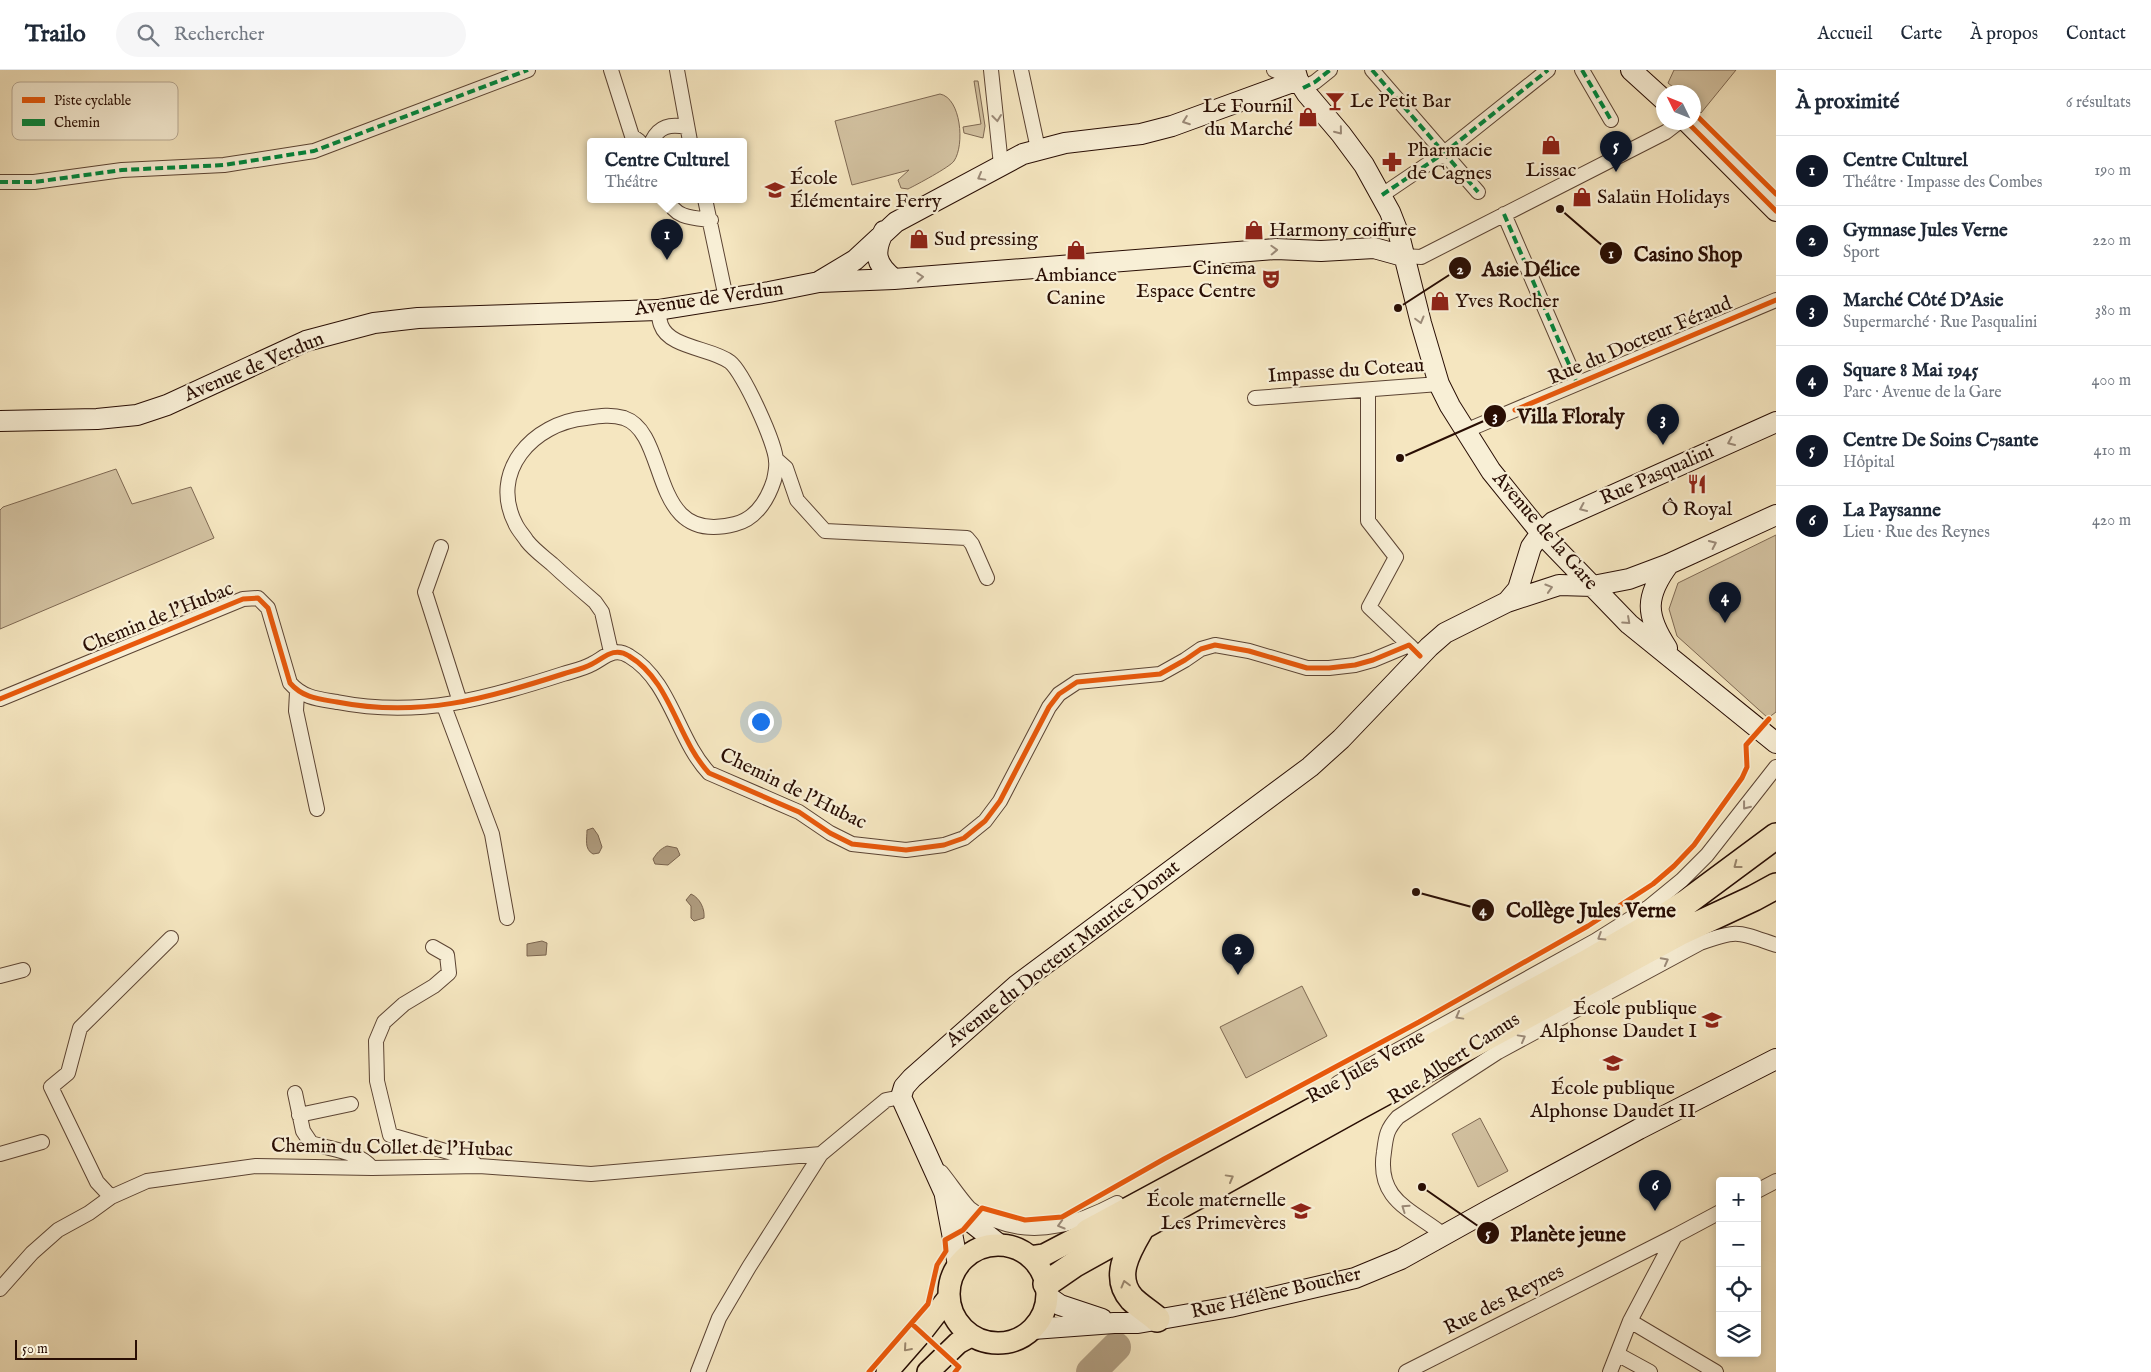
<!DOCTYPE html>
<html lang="fr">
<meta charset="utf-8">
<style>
body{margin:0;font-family:"IM FELL English",serif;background:#f6f6f7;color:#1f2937}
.controls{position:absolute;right:15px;bottom:15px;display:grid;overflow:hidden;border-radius:5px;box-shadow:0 2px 8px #0003}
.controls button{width:45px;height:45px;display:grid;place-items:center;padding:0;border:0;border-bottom:1px solid #e0e1e3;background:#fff;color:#1f2937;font:25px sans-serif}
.compass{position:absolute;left:1656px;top:15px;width:45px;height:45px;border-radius:50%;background:#fff;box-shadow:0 2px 8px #0003;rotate:313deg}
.scale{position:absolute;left:15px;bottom:12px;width:122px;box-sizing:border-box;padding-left:5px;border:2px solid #290e04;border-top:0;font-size:14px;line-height:18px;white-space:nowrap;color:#290e04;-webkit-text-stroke:4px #f8efd6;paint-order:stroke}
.you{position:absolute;left:760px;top:651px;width:18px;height:18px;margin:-12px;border:4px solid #fff;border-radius:50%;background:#1a73e8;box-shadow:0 0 0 8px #1a73e833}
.badge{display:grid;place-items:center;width:32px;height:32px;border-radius:50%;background:#111827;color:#fff;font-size:16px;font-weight:700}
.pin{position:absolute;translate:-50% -41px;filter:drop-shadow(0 1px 2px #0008)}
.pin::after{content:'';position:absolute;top:26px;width:18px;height:15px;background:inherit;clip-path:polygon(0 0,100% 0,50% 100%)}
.popup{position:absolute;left:587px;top:68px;width:160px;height:65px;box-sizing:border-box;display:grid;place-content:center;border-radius:5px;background:#fff;filter:drop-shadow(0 1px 4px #0005);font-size:16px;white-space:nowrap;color:#747a83}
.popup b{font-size:19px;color:#1f2937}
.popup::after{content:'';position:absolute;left:50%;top:100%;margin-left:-10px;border:10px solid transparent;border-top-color:#fff}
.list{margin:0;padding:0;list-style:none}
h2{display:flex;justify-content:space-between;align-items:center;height:65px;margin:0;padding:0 20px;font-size:21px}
h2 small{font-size:16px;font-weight:400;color:#747a83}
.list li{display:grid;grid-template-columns:32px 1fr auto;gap:15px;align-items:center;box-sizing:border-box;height:70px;padding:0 20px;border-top:1px solid #e0e1e3}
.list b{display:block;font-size:19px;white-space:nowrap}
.list p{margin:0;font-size:16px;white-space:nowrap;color:#747a83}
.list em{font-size:16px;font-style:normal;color:#747a83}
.icon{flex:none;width:28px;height:28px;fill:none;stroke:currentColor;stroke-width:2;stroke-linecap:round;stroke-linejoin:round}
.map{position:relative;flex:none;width:1776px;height:1302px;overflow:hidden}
header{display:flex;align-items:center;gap:30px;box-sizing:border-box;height:70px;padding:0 25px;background:#fff;border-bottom:1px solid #e0e1e3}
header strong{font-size:24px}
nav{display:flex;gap:28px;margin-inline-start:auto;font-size:18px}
.search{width:350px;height:45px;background:#f6f6f7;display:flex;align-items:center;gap:12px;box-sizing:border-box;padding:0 18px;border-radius:28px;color:#747a83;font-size:19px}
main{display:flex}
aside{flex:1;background:#fff}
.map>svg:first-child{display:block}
</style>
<header>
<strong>Trailo</strong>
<div class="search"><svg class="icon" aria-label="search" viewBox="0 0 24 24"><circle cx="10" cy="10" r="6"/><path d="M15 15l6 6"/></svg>Rechercher</div>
<nav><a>Accueil</a><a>Carte</a><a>À propos</a><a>Contact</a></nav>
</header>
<main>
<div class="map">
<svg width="1776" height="1302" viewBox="0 0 1776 1302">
<rect width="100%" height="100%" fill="#f5e6c0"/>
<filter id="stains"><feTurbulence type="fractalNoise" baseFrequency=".004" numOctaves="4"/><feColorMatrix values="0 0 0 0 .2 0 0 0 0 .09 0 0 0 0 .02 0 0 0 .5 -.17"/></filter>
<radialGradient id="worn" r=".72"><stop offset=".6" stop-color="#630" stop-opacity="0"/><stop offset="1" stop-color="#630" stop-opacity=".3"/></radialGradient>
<path fill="#d2c1a0" stroke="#7e6852" d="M1674,0H1736L1701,43L1694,36V22H1679L1668,13Z
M974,11H978L985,56L983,68L964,63L963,57L981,54Z
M940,24C961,28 965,75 954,91C950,97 916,115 908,119L901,118L898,110L909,100L852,115L835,51Z
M116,399L132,434L191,417L214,468L0,559V440L3,437Z
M1776,465V642L1768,648L1677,566L1669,539L1678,513Z
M1302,916L1327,966L1246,1008L1220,957Z
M1480,1048L1508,1101L1478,1117L1452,1064Z"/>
<path fill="#b09d80" stroke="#7a644e" d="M593,758L598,765L602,777L599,783L593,784C584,779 587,769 587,760Z
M667,776L677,778L680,785L668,795L655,794L653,789C657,783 660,779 667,776Z
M691,824C700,828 705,839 704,848L694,851L691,848V836L686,830Z
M542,871L547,873L546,885L527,886V874Z"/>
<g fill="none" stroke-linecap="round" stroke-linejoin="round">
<path stroke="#b09d80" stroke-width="30" d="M1091,1302L1116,1277"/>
<defs>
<path id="street" d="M611,0L632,66L639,71
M677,0L690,71
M991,0L1001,95
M1021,0L1038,79
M1274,0L1298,10
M1372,0L1478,122
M1582,0L1611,50
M1303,18L1315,12L1330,0
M652,71C659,56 670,54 686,57
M0,112H34L122,100L224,95L314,81L528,0
M1382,125L1444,83L1548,0
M668,129C674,148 693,148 711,150
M705,129L726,228
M1504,144L1577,313
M1403,186L1421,187L1666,62L1679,52
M1368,320V451L1396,487L1369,537L1409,575
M1255,328L1439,314
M1465,361L1776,230
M777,390L786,398L797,430L825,461L967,468L972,474L987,508
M441,477L425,522L460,632
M611,582L602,542L595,532C581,520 566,507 552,494C544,487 534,480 527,471C524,466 519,461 516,455C488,402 533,353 586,348C599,346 611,344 624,348C671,364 647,477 735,454C756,449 768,429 774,410C775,405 777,397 776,391C776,374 743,302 730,292C712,278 669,278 661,255C659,250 659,244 658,240
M297,622L296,641L317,739
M0,629L243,529L258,528L268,538L290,613C303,628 319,629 337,632C419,648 486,629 563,604C572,601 583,599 592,594C604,588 614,576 629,586C671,611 677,669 709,703L799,742L830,763L852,774L906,780L944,775L964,768L985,751L1000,731L1049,637L1059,624L1077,612L1160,604L1185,590L1201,579L1215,575L1249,581L1307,598H1329L1355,595L1373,590L1409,575L1420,586
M444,636L492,764L507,848
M433,877L447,885L449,903L434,916L404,934L384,952L376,971L377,1011L390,1065L466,1087L478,1096
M0,906L23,900
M1338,1013L1595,871L1649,837L1682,810L1707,785L1776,697
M295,1023L303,1061L311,1073C332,1080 358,1081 372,1098
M299,1045L351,1034
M0,1084L42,1072
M941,1102C950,1113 959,1127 969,1138C977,1145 987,1148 997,1151C1038,1167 1079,1153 1117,1133
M1757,1121L1776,1111
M111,1127L97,1112L51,1017L68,1003L80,958L171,868
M1445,1166C1413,1140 1376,1131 1384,1082C1386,1065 1387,1059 1398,1047L1498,982L1700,873C1739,859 1738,862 1776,875
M0,1219L32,1183L58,1160L89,1143L111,1127L147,1111L256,1096L372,1098L479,1096L591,1104L821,1084
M1630,1251L1716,1302
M1617,1284L1650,1302
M698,1302L719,1248L749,1197L821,1084L886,1030L901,1027
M1406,1302L1675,1166
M1610,1302L1630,1251L1675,1166L1720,1142"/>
<path id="secondary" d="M1295,0L1298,10L1307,24L1341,64L1364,95L1390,142L1399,165L1421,253L1439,314L1450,336L1491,401L1541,463L1629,554L1776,673
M1631,0L1664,30
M1687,52L1776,141
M884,161C873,182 875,194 894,209
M820,211L855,190L896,152L1023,84L1065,73L1141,64L1172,56L1298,10
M0,351L97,349L137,345L167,335L306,271L374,253L418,248L658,240L769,222L819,212L894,209L1276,179L1321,181L1374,178L1403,186
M1507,532L1518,519L1531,477L1541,463L1553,452L1776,352
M1667,578C1645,545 1645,526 1669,494
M945,1126L958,1195
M1000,1175L957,1141L944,1122L901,1027L904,1017L912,1008L1017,915L1310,697L1341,669L1429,577L1445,563L1507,532L1559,515L1593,516L1629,509L1669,494L1776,445
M1047,1226L1060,1235L1102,1249
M1033,1259L1114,1253H1138L1230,1237L1355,1208L1401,1189L1489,1140L1639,1059L1776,989"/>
<path id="primary" d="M949 1224a49 49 0 1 1 98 0a49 49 0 1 1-98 0Z
M1030,1187L1044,1185L1088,1162
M887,1302L921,1263L949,1227
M928,1302L958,1273L971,1266"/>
<path id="highway" d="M1142,1157C1130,1178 1111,1206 1132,1229C1139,1236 1149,1242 1157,1249
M1088,1162L1586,893L1648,857L1687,832L1776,766
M1046,1214L1075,1194L1356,1038L1679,863L1754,828L1776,816"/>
</defs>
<use href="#street" stroke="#5c4433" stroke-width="16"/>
<use href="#secondary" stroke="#290e04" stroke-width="22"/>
<use href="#primary" stroke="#290e04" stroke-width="24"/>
<use href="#highway" stroke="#290e04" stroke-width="28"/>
<use href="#street" stroke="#f8efd6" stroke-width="14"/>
<use href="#secondary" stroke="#f8efd6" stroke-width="20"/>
<use href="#primary" stroke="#f5e6c0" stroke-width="21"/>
<use href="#highway" stroke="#f5e6c0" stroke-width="25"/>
<path stroke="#00873e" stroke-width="4" stroke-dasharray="8 4" stroke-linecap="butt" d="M1372,0L1478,122
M1582,0L1611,50
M1303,18L1315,12L1330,0
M0,112H34L122,100L224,95L314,81L528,0
M1382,125L1444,83L1548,0
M1504,144L1577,313"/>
<defs>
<path id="cycleway" d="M1694,43L1776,124
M1687,52L1776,141
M1515,340L1776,230
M0,629L243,529L258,528L268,538L290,613C303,628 319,629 337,632C419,648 486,629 563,604C572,601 583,599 592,594C604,588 614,576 629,586C671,611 677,669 709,703L799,742L830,763L852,774L906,780L944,775L964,768L985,751L1000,731L1049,637L1059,624L1077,612L1160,604L1185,590L1201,579L1215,575L1249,581L1307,598H1329L1355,595L1373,590L1409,575L1420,586
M912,1254L959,1297L955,1302
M869,1302L928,1234L937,1195L946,1181L945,1170L963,1160L982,1138L1025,1150L1062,1147L1164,1089L1419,952L1588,856L1653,814L1674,796L1694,775L1742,708L1747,697L1746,675L1769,649"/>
</defs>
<use href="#cycleway" stroke="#f8efd6" stroke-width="8"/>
<use href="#cycleway" stroke="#e8590c" stroke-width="5"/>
</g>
<defs><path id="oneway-chevron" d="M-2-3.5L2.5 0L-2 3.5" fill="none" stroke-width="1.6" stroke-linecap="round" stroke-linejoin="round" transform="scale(1.25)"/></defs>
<g stroke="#9b8a78">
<use href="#oneway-chevron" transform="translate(997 48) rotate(83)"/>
<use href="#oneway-chevron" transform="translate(1186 51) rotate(160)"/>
<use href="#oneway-chevron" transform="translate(1339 61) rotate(51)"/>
<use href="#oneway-chevron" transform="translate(981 107) rotate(151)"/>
<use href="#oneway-chevron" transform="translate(1274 180) rotate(-2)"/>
<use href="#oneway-chevron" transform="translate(920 207) rotate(-5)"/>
<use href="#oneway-chevron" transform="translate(1420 250) rotate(75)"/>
<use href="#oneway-chevron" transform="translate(1731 372) rotate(156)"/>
<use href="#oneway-chevron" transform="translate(1583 438) rotate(156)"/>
<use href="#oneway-chevron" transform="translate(1713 474) rotate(-25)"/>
<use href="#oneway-chevron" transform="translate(1549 518) rotate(-17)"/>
<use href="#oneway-chevron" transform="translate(1627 551) rotate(42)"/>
<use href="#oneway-chevron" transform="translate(1746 736) rotate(128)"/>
<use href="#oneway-chevron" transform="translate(1601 867) rotate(148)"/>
<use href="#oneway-chevron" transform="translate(1665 891) rotate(-28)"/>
<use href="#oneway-chevron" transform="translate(1459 946) rotate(151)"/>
<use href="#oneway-chevron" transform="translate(1522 968) rotate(-29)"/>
<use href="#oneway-chevron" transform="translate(1405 1138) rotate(-145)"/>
<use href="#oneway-chevron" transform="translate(1061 1155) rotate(164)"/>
</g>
<g stroke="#99856b">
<use href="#oneway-chevron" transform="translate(1737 795) rotate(143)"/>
<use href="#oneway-chevron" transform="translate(1230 1108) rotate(-29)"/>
<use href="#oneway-chevron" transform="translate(1125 1214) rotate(-105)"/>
<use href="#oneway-chevron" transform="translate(907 1278) rotate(131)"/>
</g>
<defs>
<symbol id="bar-bare" viewBox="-9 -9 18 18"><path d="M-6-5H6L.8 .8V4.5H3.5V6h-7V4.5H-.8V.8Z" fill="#8f2418" stroke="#f8efd6" stroke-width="2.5" paint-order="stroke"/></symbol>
<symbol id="shop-bare" viewBox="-9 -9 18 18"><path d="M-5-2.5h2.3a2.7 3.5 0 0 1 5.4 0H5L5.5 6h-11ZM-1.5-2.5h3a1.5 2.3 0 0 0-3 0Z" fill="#8f2418" stroke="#f8efd6" stroke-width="2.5" paint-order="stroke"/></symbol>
<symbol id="pharmacy-bare" viewBox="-9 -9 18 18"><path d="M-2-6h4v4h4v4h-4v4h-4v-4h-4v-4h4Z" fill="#8f2418" stroke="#f8efd6" stroke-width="2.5" paint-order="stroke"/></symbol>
<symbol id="school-bare" viewBox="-9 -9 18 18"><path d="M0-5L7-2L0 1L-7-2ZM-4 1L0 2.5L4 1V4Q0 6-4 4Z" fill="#8f2418" stroke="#f8efd6" stroke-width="2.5" paint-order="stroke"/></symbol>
<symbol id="theatre-bare" viewBox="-9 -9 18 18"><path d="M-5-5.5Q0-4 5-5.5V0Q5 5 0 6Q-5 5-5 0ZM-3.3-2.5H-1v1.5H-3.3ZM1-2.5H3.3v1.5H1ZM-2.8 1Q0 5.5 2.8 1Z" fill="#8f2418" stroke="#f8efd6" stroke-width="2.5" paint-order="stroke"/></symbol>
<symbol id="restaurant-bare" viewBox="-9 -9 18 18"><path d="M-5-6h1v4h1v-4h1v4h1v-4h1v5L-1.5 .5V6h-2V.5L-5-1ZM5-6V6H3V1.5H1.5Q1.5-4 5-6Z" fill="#8f2418" stroke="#f8efd6" stroke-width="2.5" paint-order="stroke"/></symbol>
</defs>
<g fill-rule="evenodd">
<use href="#bar-bare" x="1321" y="17" width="28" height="28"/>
<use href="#shop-bare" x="1294" y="33" width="28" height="28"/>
<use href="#shop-bare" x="1537" y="61" width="28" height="28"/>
<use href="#pharmacy-bare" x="1378" y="78" width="28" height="28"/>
<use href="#school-bare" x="761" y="106" width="28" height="28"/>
<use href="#shop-bare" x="1568" y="113" width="28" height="28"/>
<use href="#shop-bare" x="1240" y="146" width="28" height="28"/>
<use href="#shop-bare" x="905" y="155" width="28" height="28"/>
<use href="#shop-bare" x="1062" y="166" width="28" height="28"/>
<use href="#theatre-bare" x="1257" y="195" width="28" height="28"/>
<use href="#shop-bare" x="1426" y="217" width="28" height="28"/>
<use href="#restaurant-bare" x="1683" y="400" width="28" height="28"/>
<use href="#school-bare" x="1698" y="936" width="28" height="28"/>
<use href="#school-bare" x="1599" y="979" width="28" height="28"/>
<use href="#school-bare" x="1287" y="1127" width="28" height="28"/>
</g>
<g text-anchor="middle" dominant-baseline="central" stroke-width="4.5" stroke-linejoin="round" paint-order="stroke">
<g font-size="20" fill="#290e04" stroke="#f8efd6" text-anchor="start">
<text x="1350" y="31">Le Petit Bar</text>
<text x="1293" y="36" text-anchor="end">Le Fournil<tspan x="1293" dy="23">du Marché</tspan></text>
<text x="1407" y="80">Pharmacie<tspan x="1407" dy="23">de Cagnes</tspan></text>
<text x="1551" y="100" text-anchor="middle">Lissac</text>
<text x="790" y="108">École<tspan x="790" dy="23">Élémentaire Ferry</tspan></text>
<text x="1597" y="127">Salaün Holidays</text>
<text x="1269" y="160">Harmony coiffure</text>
<text x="934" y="169">Sud pressing</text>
<text x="1256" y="198" text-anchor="end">Cinema<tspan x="1256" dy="23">Espace Centre</tspan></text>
<text x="1076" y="205" text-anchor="middle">Ambiance<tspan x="1076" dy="23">Canine</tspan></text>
<text x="1455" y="231">Yves Rocher</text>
<text x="1697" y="439" text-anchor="middle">Ô Royal</text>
<text x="1697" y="938" text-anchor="end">École publique<tspan x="1697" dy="23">Alphonse Daudet I</tspan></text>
<text x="1613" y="1018" text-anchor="middle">École publique<tspan x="1613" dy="23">Alphonse Daudet II</tspan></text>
<text x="1286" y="1130" text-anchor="end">École maternelle<tspan x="1286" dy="23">Les Primevères</tspan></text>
</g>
<g font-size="20" fill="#290e04" stroke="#f8efd6">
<text transform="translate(709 229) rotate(-8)">Avenue de Verdun</text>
<text transform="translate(1640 271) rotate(-23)">Rue du Docteur Féraud</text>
<text transform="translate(254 297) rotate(-23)">Avenue de Verdun</text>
<text transform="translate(1346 301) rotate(-4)">Impasse du Coteau</text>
<text transform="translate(1657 405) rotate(-24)">Rue Pasqualini</text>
<text transform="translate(1545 461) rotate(49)">Avenue de la Gare</text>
<text transform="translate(158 548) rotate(-22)">Chemin de l'Hubac</text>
<text transform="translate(793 719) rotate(26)">Chemin de l'Hubac</text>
<text transform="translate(1063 884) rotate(-38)">Avenue du Docteur Maurice Donat</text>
<text transform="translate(1454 989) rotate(-33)">Rue Albert Camus</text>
<text transform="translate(1366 997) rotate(-29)">Rue Jules Verne</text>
<text transform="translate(392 1078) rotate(1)">Chemin du Collet de l'Hubac</text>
<text transform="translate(1276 1223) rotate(-13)">Rue Hélène Boucher</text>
<text transform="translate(1504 1230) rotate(-27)">Rue des Reynes</text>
</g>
</g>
<rect x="12" y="12" width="166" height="58" rx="8" fill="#f8efd6" stroke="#baac97" stroke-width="1"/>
<rect x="22" y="27" width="23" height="6" fill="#e8590c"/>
<rect x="22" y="49" width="23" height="7" fill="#00873e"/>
<g font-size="14" fill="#290e04">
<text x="54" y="35">Piste cyclable</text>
<text x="54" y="57">Chemin</text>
</g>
<path fill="none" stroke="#290e04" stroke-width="2" d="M1560 139L1611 183M1398 238L1460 198M1400 388L1495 346M1416 822L1483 840M1422 1117L1488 1163"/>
<g fill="#290e04" stroke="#f8efd6" stroke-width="2">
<circle cx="1560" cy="139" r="5"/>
<circle cx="1398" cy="238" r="5"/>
<circle cx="1400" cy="388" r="5"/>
<circle cx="1416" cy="822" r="5"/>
<circle cx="1422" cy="1117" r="5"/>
<circle cx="1611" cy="183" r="12"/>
<circle cx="1460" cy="198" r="12"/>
<circle cx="1495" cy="346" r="12"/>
<circle cx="1483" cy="840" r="12"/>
<circle cx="1488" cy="1163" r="12"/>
</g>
<g font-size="15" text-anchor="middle" font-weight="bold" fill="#fff">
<text x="1611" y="188">1</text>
<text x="1460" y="204">2</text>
<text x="1495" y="351">3</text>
<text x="1483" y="845">4</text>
<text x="1488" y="1168">5</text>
</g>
<g font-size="21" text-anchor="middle" font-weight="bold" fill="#290e04" stroke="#f8efd6" stroke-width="4.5" stroke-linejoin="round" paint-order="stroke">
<text x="1688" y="191">Casino Shop</text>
<text x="1531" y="206">Asie Délice</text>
<text x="1571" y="353">Villa Floraly</text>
<text x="1591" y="847">Collège Jules Verne</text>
<text x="1568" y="1171">Planète jeune</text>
</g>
<rect width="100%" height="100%" filter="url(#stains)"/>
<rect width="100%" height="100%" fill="url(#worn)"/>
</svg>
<div class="controls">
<button>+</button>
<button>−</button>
<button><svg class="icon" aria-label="locate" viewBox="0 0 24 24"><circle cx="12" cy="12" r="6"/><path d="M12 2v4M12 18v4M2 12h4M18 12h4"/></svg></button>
<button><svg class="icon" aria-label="layers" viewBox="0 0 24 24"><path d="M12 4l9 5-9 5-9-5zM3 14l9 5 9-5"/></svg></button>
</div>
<svg class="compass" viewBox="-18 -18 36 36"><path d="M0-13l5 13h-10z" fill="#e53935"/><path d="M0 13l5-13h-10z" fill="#747a83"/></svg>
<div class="scale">50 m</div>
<div class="you"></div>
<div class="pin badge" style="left:667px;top:190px">1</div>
<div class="popup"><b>Centre Culturel</b>Théâtre</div>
<div class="pin badge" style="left:1238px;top:905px">2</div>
<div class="pin badge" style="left:1663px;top:375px">3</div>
<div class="pin badge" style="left:1725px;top:553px">4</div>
<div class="pin badge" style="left:1616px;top:102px">5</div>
<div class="pin badge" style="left:1655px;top:1141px">6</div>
</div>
<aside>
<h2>À proximité<small>6 résultats</small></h2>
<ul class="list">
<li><span class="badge">1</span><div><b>Centre Culturel</b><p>Théâtre · Impasse des Combes</p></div><em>190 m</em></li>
<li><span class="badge">2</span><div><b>Gymnase Jules Verne</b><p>Sport</p></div><em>220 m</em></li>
<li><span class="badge">3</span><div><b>Marché Côté D’Asie</b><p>Supermarché · Rue Pasqualini</p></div><em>380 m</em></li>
<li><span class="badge">4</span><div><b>Square 8 Mai 1945</b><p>Parc · Avenue de la Gare</p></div><em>400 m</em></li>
<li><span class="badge">5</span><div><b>Centre De Soins C7sante</b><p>Hôpital</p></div><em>410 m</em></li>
<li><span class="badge">6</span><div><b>La Paysanne</b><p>Lieu · Rue des Reynes</p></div><em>420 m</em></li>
</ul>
</aside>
</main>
